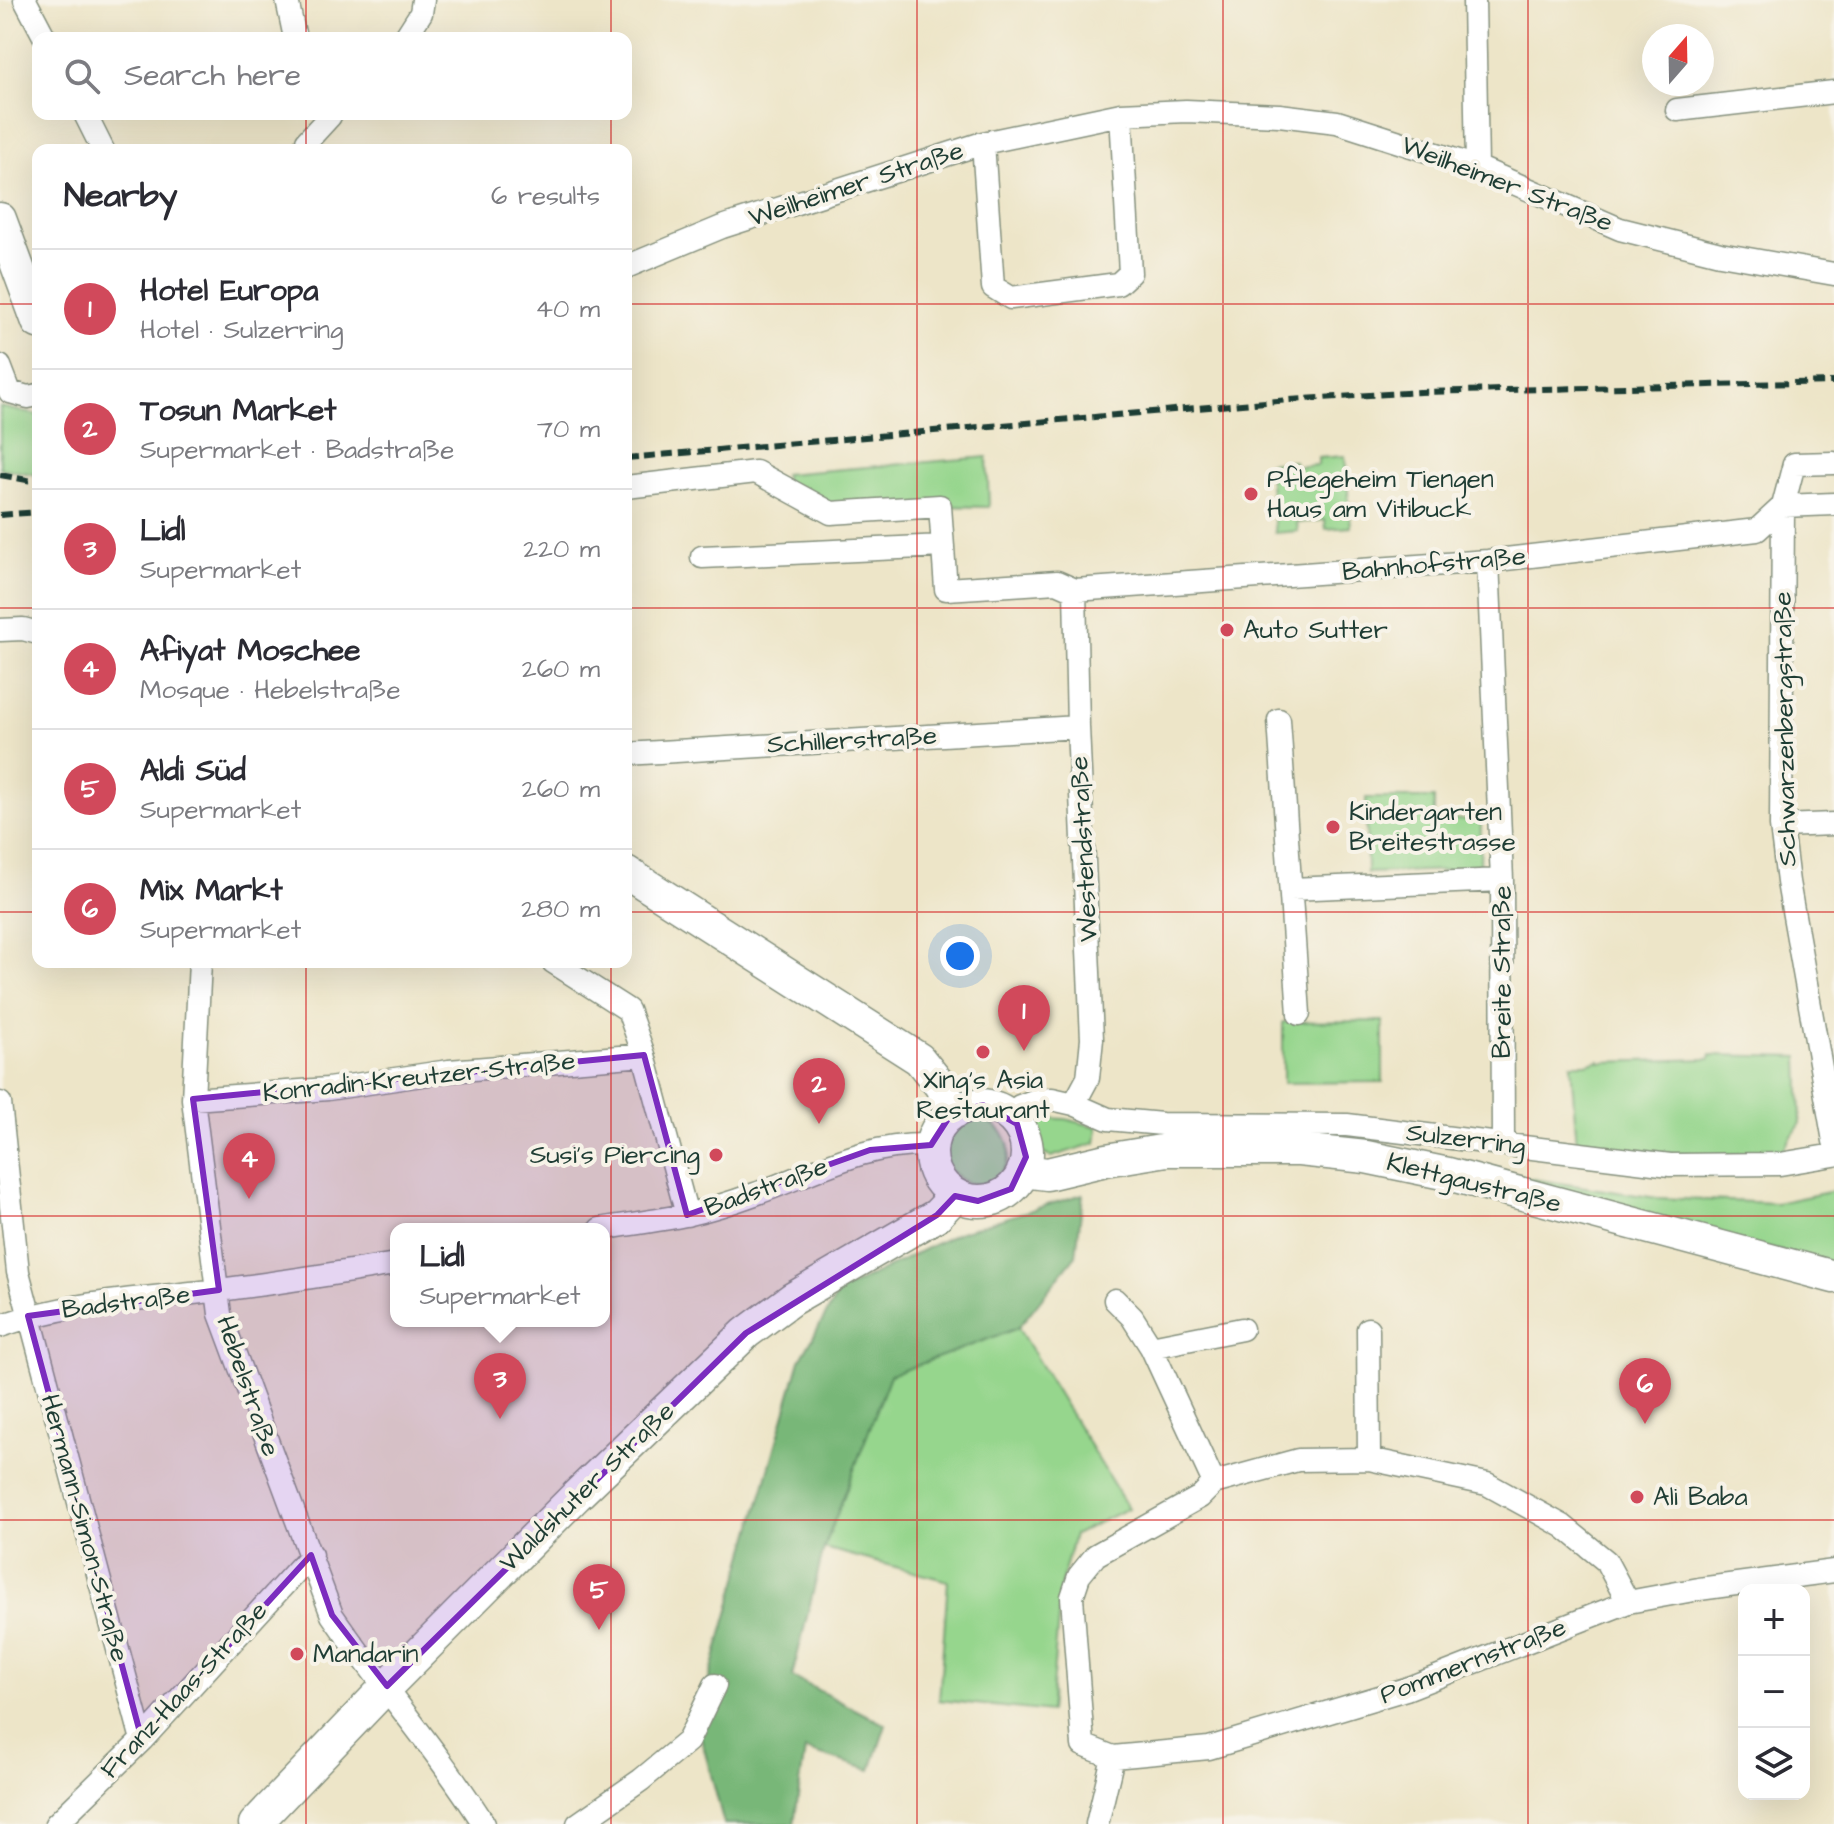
<!DOCTYPE html>
<meta charset="utf-8">
<style>
body{margin:0;font-family:"Architects Daughter",sans-serif;background:#f2f2f3;color:#2b2b33}
.controls{position:absolute;right:24px;bottom:24px;display:grid;overflow:hidden;border-radius:16px;box-shadow:0 8px 32px #0002}
.controls button{width:72px;height:72px;display:grid;place-items:center;padding:0;border:0;border-bottom:2px solid #e1e1e2;background:#fff;color:#2b2b33;font:40px sans-serif}
.compass{position:absolute;left:1642px;top:24px;width:72px;height:72px;border-radius:50%;background:#fff;box-shadow:0 8px 32px #0002;rotate:20deg}
.you{position:absolute;left:960px;top:956px;width:28px;height:28px;margin:-20px;border:6px solid #fff;border-radius:50%;background:#1a73e8;box-shadow:0 0 0 12px #1a73e833}
.badge{display:grid;place-items:center;width:52px;height:52px;border-radius:50%;background:#d1495b;color:#fff;font-size:26px;font-weight:700}
.pin{position:absolute;translate:-50% -66px;filter:drop-shadow(0 2px 4px #0008)}
.pin::after{content:'';position:absolute;top:42px;width:28px;height:24px;background:inherit;clip-path:polygon(0 0,100% 0,50% 100%)}
.popup{position:absolute;left:390px;top:1223px;width:220px;height:104px;box-sizing:border-box;display:grid;place-content:center;border-radius:16px;background:#fff;filter:drop-shadow(0 2px 6px #0005);font-size:26px;white-space:nowrap;color:#7c7c81}
.popup b{font-size:30px;color:#2b2b33}
.popup::after{content:'';position:absolute;left:50%;top:100%;margin-left:-16px;border:16px solid transparent;border-top-color:#fff}
.list{margin:0;padding:0;list-style:none}
h2{display:flex;justify-content:space-between;align-items:center;height:104px;margin:0;padding:0 32px;font-size:34px}
h2 small{font-size:26px;font-weight:400;color:#7c7c81}
.list li{display:grid;grid-template-columns:52px 1fr auto;gap:24px;align-items:center;box-sizing:border-box;height:120px;padding:0 32px;border-top:2px solid #e1e1e2}
.list b{display:block;font-size:30px;white-space:nowrap}
.list p{margin:0;font-size:26px;white-space:nowrap;color:#7c7c81}
.list em{font-size:26px;font-style:normal;color:#7c7c81}
.icon{flex:none;width:44px;height:44px;fill:none;stroke:currentColor;stroke-width:2;stroke-linecap:round;stroke-linejoin:round}
.map{position:relative;flex:none;width:1834px;height:1824px;overflow:hidden}
.search{position:absolute;background:#fff;box-shadow:0 8px 32px #0002;left:32px;top:32px;width:600px;height:88px;display:flex;align-items:center;gap:20px;box-sizing:border-box;padding:0 28px;border-radius:16px;color:#7c7c81;font-size:30px}
.panel{position:absolute;background:#fff;box-shadow:0 8px 32px #0002;left:32px;top:144px;width:600px;height:824px;border-radius:16px}
.map>svg:first-child{display:block}
</style>
<div class="map">
<svg width="1834" height="1824" viewBox="0 0 1834 1824">
<rect width="100%" height="100%" fill="#f7f3e8"/>
<filter id="ink" filterUnits="userSpaceOnUse"><feTurbulence type="fractalNoise" baseFrequency=".0125" numOctaves="2"/><feDisplacementMap in="SourceGraphic" scale="16" xChannelSelector="R" yChannelSelector="G"/><feConvolveMatrix kernelMatrix="1 2 1 2 8 2 1 2 1" color-interpolation-filters="sRGB"/></filter>
<filter id="wash" filterUnits="userSpaceOnUse"><feTurbulence type="fractalNoise" baseFrequency=".006" numOctaves="4" result="noise"/><feDisplacementMap in="SourceGraphic" scale="32" xChannelSelector="R" yChannelSelector="G"/><feGaussianBlur stdDeviation="1.8" result="paint"/><feColorMatrix in="noise" values="0 0 0 0 0 0 0 0 0 0 0 0 0 0 0 0 0 1.4 0 .05"/><feComposite in="paint" operator="in"/></filter>
<g filter="url(#wash)">
<rect width="100%" height="100%" fill="#ede5c8"/>
<path fill="#96d68d" stroke="#5a8a60" stroke-width="2" d="M0,407L38,415V475L0,468Z
M1345,456L1351,527L1326,529L1325,520L1297,523L1298,531L1275,533L1268,463L1294,461L1295,467L1318,465V458Z
M987,457L989,507L940,506L831,513L788,490L784,474Z
M1366,798H1434V820L1481,819L1480,869L1367,873Z
M1383,1021V1082L1283,1083V1022Z
M1711,1055L1799,1057L1801,1123L1781,1152L1704,1156L1577,1146L1571,1064H1586L1600,1060V1062L1710,1059Z
M1047,1118L1065,1119L1098,1127L1096,1143L1051,1157L1037,1152L1032,1139L1037,1125Z
M945 1152a32 32 0 1 1 64 0a32 32 0 1 1-64 0Z
M1526,1178L1657,1198L1776,1203L1834,1191V1264L1521,1189Z
M1018,1328L1128,1508L1074,1535L1061,1584L1050,1712L939,1700L948,1581L824,1548L890,1375Z"/>
<path fill="#78b778" stroke="#4c7a56" stroke-width="2" d="M1083,1194L1076,1255L1018,1328L890,1375L824,1548L792,1677L886,1725L871,1770L805,1750L794,1824H724L697,1722L800,1360L839,1292L957,1233Z"/>
</g>
<g filter="url(#ink)">
<g fill="none" stroke-linecap="round" stroke-linejoin="round">
<defs>
<path id="minor" d="M25,0L45,38
M287,0L295,38
M1474,0L1477,167
M405,38L421,13L423,0
M1677,110L1834,92
M85,114L103,150
M983,143L993,287L1011,298L1118,284L1130,273L1121,114
M307,150V141L330,116
M626,267L722,227L983,143L1121,114L1186,111L1279,115L1337,122L1477,167L1620,229L1720,254L1834,274
M0,366L10,392L28,397L38,395
M626,487L756,472L831,513L940,506L946,589L1057,582L1075,590L1488,561L1757,530L1783,506L1794,464L1834,463
M1783,506L1781,826L1788,882L1834,1141
M1783,506L1834,504
M702,557L943,546
M1488,561L1502,880L1503,1144
M0,630L23,629L38,633
M1279,720L1299,1014
M626,754L1078,727
M1781,826L1834,824
M1291,889L1502,880
M200,962L193,1099L220,1314L332,1615C381,1686 438,1751 484,1824
M553,962L628,1010L644,1055L687,1215
M193,1099L328,1089L449,1071L644,1055
M0,1103L18,1272L142,1740
M1074,1104L1088,1078L1092,1039L1078,727L1075,590
M1009,1115L1020,1106L1036,1100L1052,1099L1074,1104L1108,1119L1162,1124L1347,1125L1670,1165L1780,1164L1834,1155
M600,1229C628,1224 657,1221 685,1215C708,1210 733,1202 755,1194C818,1172 862,1143 931,1145
M1115,1300L1132,1317L1151,1347
M0,1326C71,1301 145,1299 219,1290C278,1283 337,1273 396,1264
M1368,1329L1369,1459
M1214,1483L1151,1347L1242,1329
M1628,1602L1606,1561L1563,1526L1487,1484L1369,1459L1298,1460L1214,1483L1200,1497L1096,1555L1079,1576L1072,1597L1083,1745L1113,1757L1209,1748L1406,1689L1628,1602L1699,1589L1834,1571
M56,1824L142,1740L311,1555
M578,1824L641,1780L688,1741L715,1685
M1097,1824L1113,1757"/>
<path id="secondary" d="M0,219L38,322
M626,872L919,1059L940,1085L955,1112
M931 1153a48 48 0 1 1 96 0a48 48 0 1 1-96 0Z
M1023,1171L1047,1174L1106,1160L1167,1150H1299L1366,1157L1448,1174L1834,1277
M255,1824L387,1686L576,1496L746,1333L792,1299L937,1215L955,1196"/>
</defs>
<use href="#minor" stroke="#86917e" stroke-width="25"/>
<use href="#secondary" stroke="#86917e" stroke-width="35"/>
<use href="#minor" stroke="#fff" stroke-width="22"/>
<use href="#secondary" stroke="#fff" stroke-width="32"/>
<path stroke="#1f3d34" stroke-width="6" stroke-dasharray="12 6" stroke-linecap="butt" d="M626,458L1288,400L1420,392L1834,382
M0,475L38,482
M0,515L38,512"/>
</g>
</g>
<path fill="#7b2cbf" fill-opacity="0.2" stroke="#7b2cbf" stroke-width="6" stroke-linejoin="round" d="M644,1055L687,1215L870,1150L931,1145L951,1114L983,1105L1017,1124L1026,1157L1011,1189L978,1201L955,1196L937,1215L746,1333L387,1686L332,1615L311,1555L142,1740L28,1316L219,1290L193,1099Z"/>
<path fill="none" stroke="#d62828" stroke-width="2" stroke-opacity="0.55" d="M306,0V38M611,0V38M917,0V1824M1223,0V1824M1528,0V1824M306,114V150M611,114V150M0,304H38M626,304H1834M0,608H38M626,608H1834M0,912H38M626,912H1834M306,962V1824M611,962V1824M0,1216H1834M0,1520H1834"/>
<g fill="#d1495b" stroke="#f7f3e8" stroke-width="3">
<circle cx="1251" cy="494" r="8"/>
<circle cx="1227" cy="630" r="8"/>
<circle cx="1333" cy="827" r="8"/>
<circle cx="983" cy="1052" r="8"/>
<circle cx="716" cy="1155" r="8"/>
<circle cx="1637" cy="1497" r="8"/>
<circle cx="297" cy="1654" r="8"/>
</g>
<g text-anchor="middle" dominant-baseline="central" stroke-width="8" stroke-linejoin="round" paint-order="stroke">
<g font-size="26" fill="#1f3d34" stroke="#f7f3e8">
<text transform="translate(856 184) rotate(-18)">Weilheimer Straße</text>
<text transform="translate(1507 184) rotate(21)">Weilheimer Straße</text>
<text transform="translate(1434 564) rotate(-5)">Bahnhofstraße</text>
<text transform="translate(1785 729) rotate(-91)">Schwarzenbergstraße</text>
<text transform="translate(852 740) rotate(-3)">Schillerstraße</text>
<text transform="translate(1084 849) rotate(-93)">Westendstraße</text>
<text transform="translate(1502 972) rotate(-90)">Breite Straße</text>
<text transform="translate(419 1077) rotate(-6)">Konradin-Kreutzer-Straße</text>
<text transform="translate(1466 1139) rotate(7)">Sulzerring</text>
<text transform="translate(1474 1183) rotate(14)">Klettgaustraße</text>
<text transform="translate(766 1187) rotate(-20)">Badstraße</text>
<text transform="translate(126 1302) rotate(-7)">Badstraße</text>
<text transform="translate(248 1386) rotate(71)">Hebelstraße</text>
<text transform="translate(587 1487) rotate(-44)">Waldshuter Straße</text>
<text transform="translate(85 1528) rotate(75)">Hermann-Simon-Straße</text>
<text transform="translate(1473 1661) rotate(-21)">Pommernstraße</text>
<text transform="translate(184 1690) rotate(-47)">Franz-Haas-Straße</text>
</g>
<g font-size="26" fill="#1f3d34" stroke="#f7f3e8" text-anchor="start">
<text x="1267" y="479">Pflegeheim Tiengen<tspan x="1267" dy="30">Haus am Vitibuck</tspan></text>
<text x="1243" y="630">Auto Sutter</text>
<text x="1349" y="812">Kindergarten<tspan x="1349" dy="30">Breitestrasse</tspan></text>
<text x="983" y="1080" text-anchor="middle">Xing's Asia<tspan x="983" dy="30">Restaurant</tspan></text>
<text x="700" y="1155" text-anchor="end">Susi's Piercing</text>
<text x="1653" y="1497">Ali Baba</text>
<text x="313" y="1654">Mandarin</text>
</g>
</g>
</svg>
<div class="controls">
<button>+</button>
<button>−</button>
<button><svg class="icon" aria-label="layers" viewBox="0 0 24 24"><path d="M12 4l9 5-9 5-9-5zM3 14l9 5 9-5"/></svg></button>
</div>
<svg class="compass" viewBox="-18 -18 36 36"><path d="M0-13l5 13h-10z" fill="#e53935"/><path d="M0 13l5-13h-10z" fill="#7c7c81"/></svg>
<div class="you"></div>
<div class="pin badge" style="left:1024px;top:1051px">1</div>
<div class="pin badge" style="left:819px;top:1124px">2</div>
<div class="pin badge" style="left:500px;top:1419px">3</div>
<div class="popup"><b>Lidl</b>Supermarket</div>
<div class="pin badge" style="left:249px;top:1199px">4</div>
<div class="pin badge" style="left:599px;top:1630px">5</div>
<div class="pin badge" style="left:1645px;top:1424px">6</div>
<div class="search"><svg class="icon" aria-label="search" viewBox="0 0 24 24"><circle cx="10" cy="10" r="6"/><path d="M15 15l6 6"/></svg>Search here</div>
<section class="panel">
<h2>Nearby<small>6 results</small></h2>
<ul class="list">
<li><span class="badge">1</span><div><b>Hotel Europa</b><p>Hotel · Sulzerring</p></div><em>40 m</em></li>
<li><span class="badge">2</span><div><b>Tosun Market</b><p>Supermarket · Badstraße</p></div><em>70 m</em></li>
<li><span class="badge">3</span><div><b>Lidl</b><p>Supermarket</p></div><em>220 m</em></li>
<li><span class="badge">4</span><div><b>Afiyat Moschee</b><p>Mosque · Hebelstraße</p></div><em>260 m</em></li>
<li><span class="badge">5</span><div><b>Aldi Süd</b><p>Supermarket</p></div><em>260 m</em></li>
<li><span class="badge">6</span><div><b>Mix Markt</b><p>Supermarket</p></div><em>280 m</em></li>
</ul>
</section>
</div>
